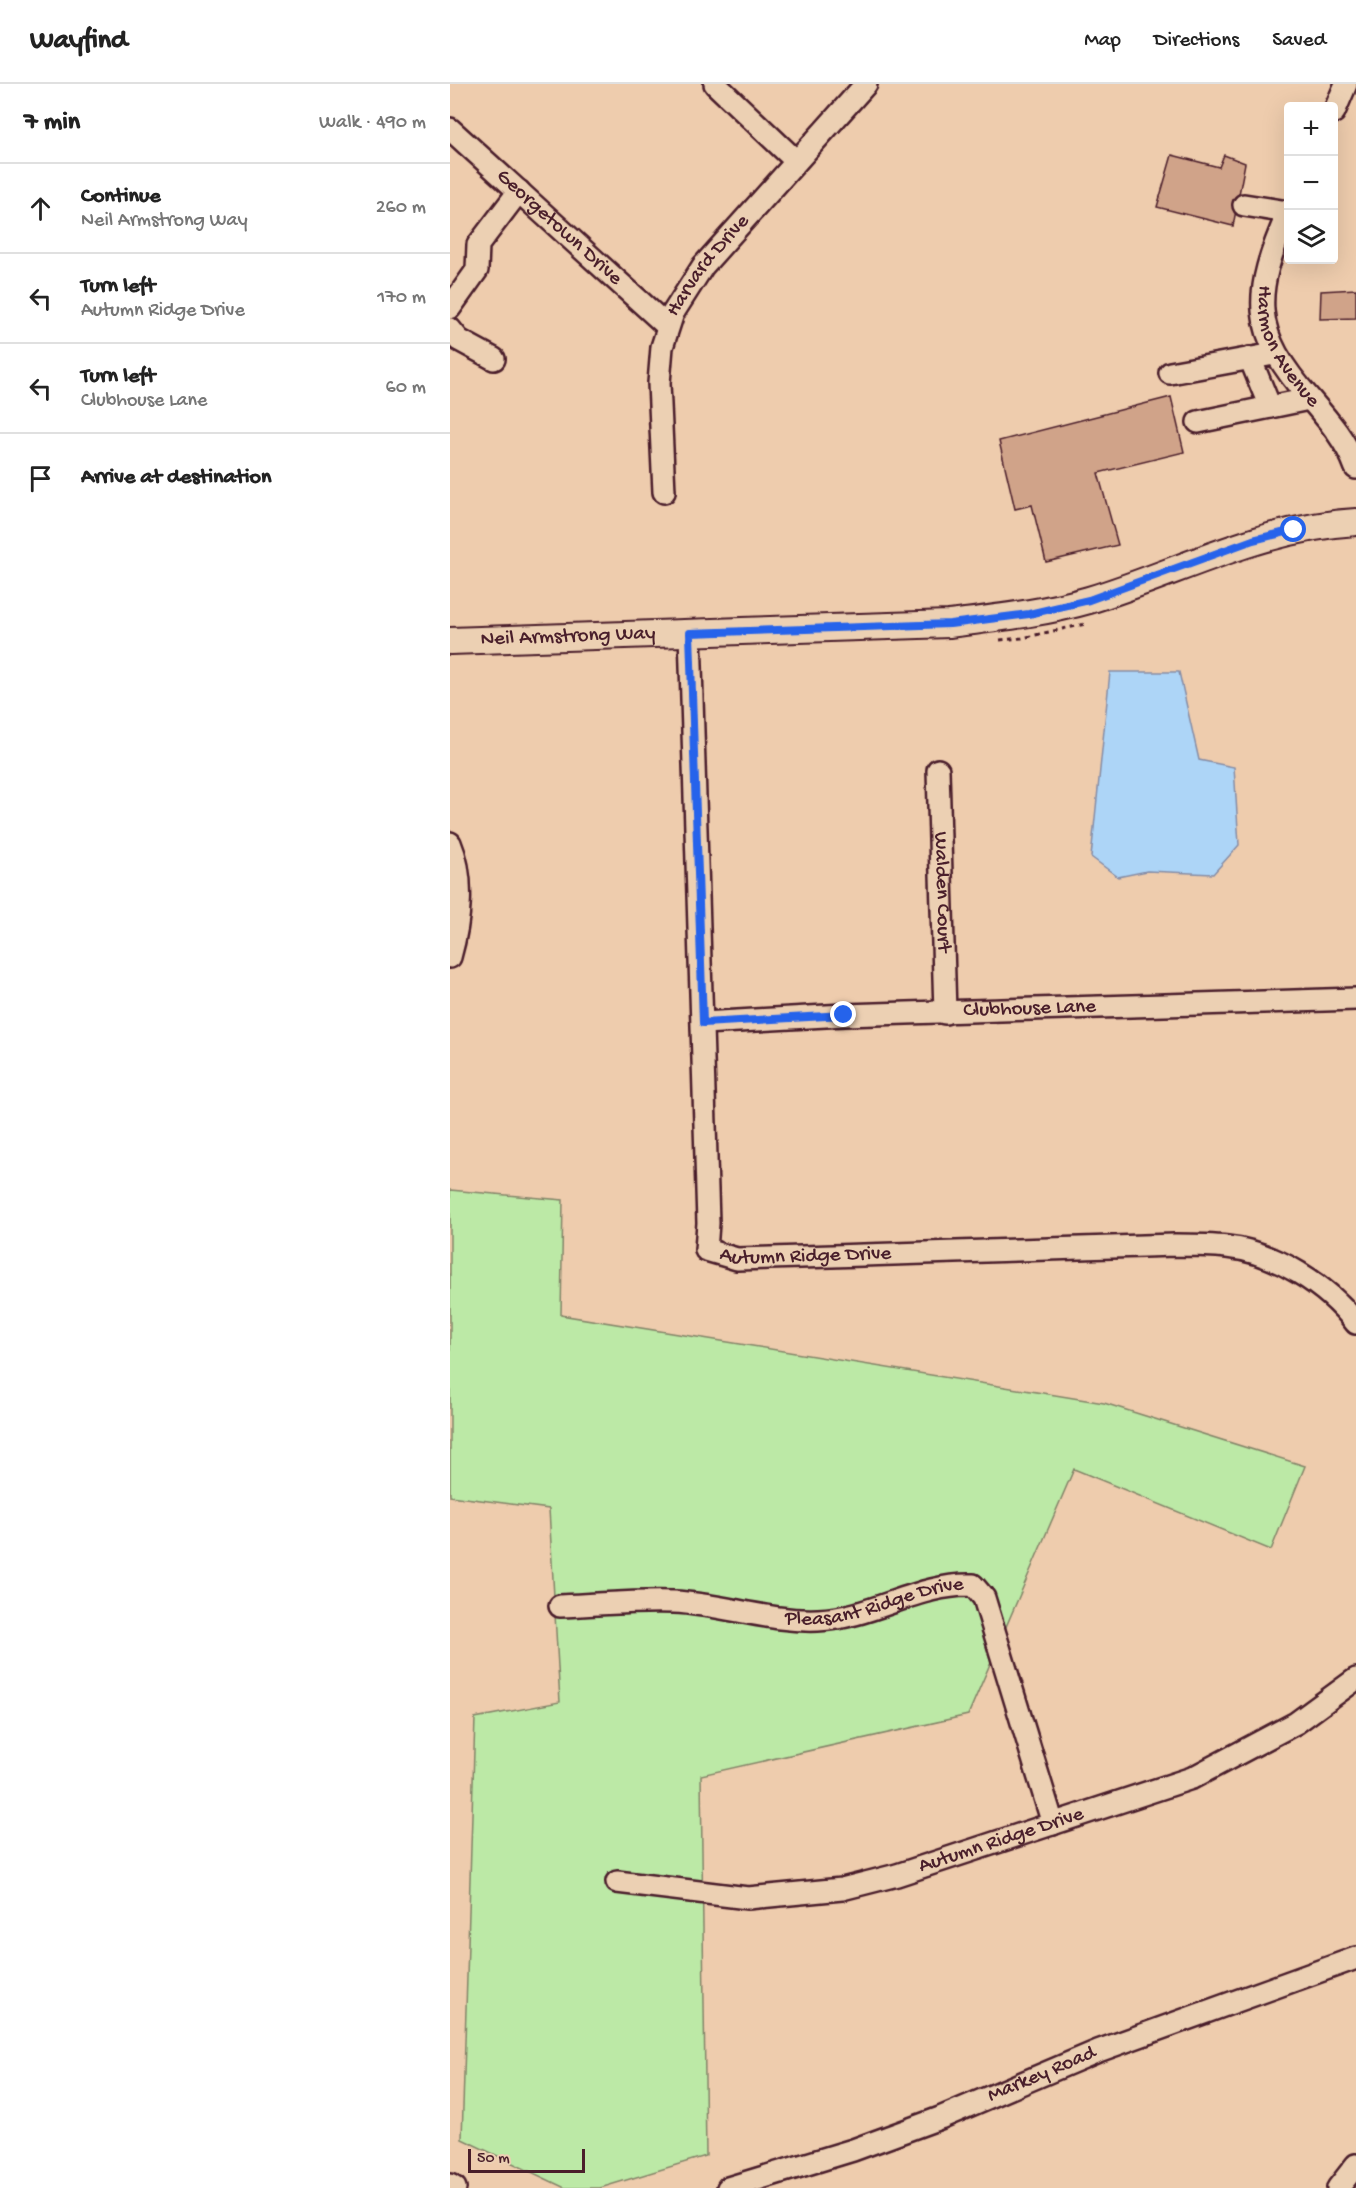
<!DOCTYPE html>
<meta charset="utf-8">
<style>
body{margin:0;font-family:"Gochi Hand",sans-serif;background:#f6f6f6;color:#222}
.controls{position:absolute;right:18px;top:18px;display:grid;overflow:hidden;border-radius:6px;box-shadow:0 6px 24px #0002}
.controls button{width:54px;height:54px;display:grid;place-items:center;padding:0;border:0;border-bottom:2px solid #e0e0e0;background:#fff;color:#222;font:30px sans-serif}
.scale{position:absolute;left:18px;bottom:15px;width:117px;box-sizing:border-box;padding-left:6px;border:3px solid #4a1f2b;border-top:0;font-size:16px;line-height:21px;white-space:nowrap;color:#4a1f2b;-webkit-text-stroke:4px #ecd0b3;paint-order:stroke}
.stop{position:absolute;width:18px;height:18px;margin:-14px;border:4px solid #2563eb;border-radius:50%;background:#fff}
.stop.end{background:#2563eb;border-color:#fff;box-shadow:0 2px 6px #0008}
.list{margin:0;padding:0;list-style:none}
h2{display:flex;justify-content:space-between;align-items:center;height:78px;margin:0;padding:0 24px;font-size:26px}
h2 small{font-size:20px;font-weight:400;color:#767676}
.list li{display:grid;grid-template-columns:39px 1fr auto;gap:18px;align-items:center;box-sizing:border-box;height:90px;padding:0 24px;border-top:2px solid #e0e0e0}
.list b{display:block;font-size:22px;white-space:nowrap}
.list p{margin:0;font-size:20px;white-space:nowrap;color:#767676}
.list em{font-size:20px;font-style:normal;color:#767676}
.icon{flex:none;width:33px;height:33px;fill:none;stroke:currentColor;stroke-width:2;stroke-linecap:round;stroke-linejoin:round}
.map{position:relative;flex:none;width:906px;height:2104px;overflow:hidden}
header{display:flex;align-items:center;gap:36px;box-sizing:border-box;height:84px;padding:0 30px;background:#fff;border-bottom:2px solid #e0e0e0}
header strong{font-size:28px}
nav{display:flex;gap:33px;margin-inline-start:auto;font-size:21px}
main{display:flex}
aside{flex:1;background:#fff}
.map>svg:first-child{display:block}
</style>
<header>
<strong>Wayfind</strong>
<nav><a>Map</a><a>Directions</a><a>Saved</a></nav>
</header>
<main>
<aside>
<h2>7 min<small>Walk · 490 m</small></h2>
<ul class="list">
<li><svg class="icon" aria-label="ahead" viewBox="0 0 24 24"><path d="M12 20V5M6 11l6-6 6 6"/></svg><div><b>Continue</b><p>Neil Armstrong Way</p></div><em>260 m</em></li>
<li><svg class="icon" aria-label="left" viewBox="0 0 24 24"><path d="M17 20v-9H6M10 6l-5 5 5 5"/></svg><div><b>Turn left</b><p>Autumn Ridge Drive</p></div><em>170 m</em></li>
<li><svg class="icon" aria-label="left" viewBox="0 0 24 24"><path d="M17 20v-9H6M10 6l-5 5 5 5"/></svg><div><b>Turn left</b><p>Clubhouse Lane</p></div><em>60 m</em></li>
<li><svg class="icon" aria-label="arrive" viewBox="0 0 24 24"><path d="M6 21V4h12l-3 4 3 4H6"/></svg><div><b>Arrive at destination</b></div></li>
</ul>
</aside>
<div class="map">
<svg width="906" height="2104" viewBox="0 0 906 2104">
<rect width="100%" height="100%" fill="#eeccad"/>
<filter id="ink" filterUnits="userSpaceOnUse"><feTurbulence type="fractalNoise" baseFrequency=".0167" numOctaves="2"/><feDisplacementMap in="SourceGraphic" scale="12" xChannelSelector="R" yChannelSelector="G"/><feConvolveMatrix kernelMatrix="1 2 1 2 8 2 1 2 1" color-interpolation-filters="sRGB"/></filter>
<g filter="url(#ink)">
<path fill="#bce9a6" stroke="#838468" stroke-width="1.5" d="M0,1106L113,1116L111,1231L654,1319L855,1382L821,1466L624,1385L518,1631L251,1691L256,2072L150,2104H115L12,2055L25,1634L110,1618L99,1425L0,1412Z"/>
<path fill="#add5f7" stroke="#858ca5" stroke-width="1.5" d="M660,588H729L749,676L784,683L789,761L763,790L697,787L668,793L641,773Z"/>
<path fill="#d0a389" stroke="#4a1f2b" stroke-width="1.5" d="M722,71L769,83L774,71L795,79L783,142L707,123Z
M906,205V234L870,235L871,207Z
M721,313L734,368L648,389L668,461L596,478L582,421L565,425L549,357Z"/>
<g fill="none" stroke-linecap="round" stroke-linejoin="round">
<defs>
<g id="minor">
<path d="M265,0L346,77"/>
<path d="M884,28L896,0"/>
<path id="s1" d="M0,45L217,242"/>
<path d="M794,121L838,128"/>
<path id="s2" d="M838,129C802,211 800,248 861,316C879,337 897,358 906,384"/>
<path d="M0,224L27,186L28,161L69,107"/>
<path d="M0,245L9,256L44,275"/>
<path d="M800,274L820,323"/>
<path d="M720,289L824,270"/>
<path d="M748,338L859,315"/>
<path id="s3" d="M214,408L209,299L212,263L223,229L253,182L416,0"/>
<path id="s4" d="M240,549L258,1139L256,1166L287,1175L725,1161C742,1161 760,1161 777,1163C825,1168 877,1201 906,1239"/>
<path id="s5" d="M488,686L495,929"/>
<path d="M0,759C15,794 10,838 0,873"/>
<path id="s6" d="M253,939L394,931L906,915"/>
<path id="s7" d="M110,1522C148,1521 187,1516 224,1518C273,1520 319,1538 368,1536C422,1534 469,1499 523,1501L534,1514L603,1740"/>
<path id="s8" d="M167,1798L298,1814L392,1805L447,1791L742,1694L846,1639L906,1595"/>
<path d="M0,2101L5,2104"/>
<path id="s9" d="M278,2104L403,2066L490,2034L648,1967L906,1874"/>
<path d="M888,2104L906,2081"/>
</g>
<g id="major">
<path id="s10" d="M0,557L499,540C546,534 594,529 639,516C731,488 808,444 906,438"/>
</g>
</defs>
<use href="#minor" stroke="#4a1f2b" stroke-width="26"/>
<use href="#major" stroke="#4a1f2b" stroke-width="30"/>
<path stroke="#4a1f2b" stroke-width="3" stroke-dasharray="4.5 4.5" stroke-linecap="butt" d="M550,556L572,554L635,540"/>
<use href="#minor" stroke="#ecd0b3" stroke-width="21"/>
<use href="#major" stroke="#ecd0b3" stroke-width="26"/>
</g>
</g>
<g fill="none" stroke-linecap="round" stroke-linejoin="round" filter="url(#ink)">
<path stroke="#2563eb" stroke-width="8" d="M394,931L253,939L240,549L500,540L579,530L639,516L803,456L844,446"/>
</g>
<g text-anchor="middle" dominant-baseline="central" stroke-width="6" stroke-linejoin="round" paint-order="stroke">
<g font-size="21" fill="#4a1f2b" stroke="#ecd0b3">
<text stroke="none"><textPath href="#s1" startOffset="147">Georgetown Drive</textPath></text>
<text stroke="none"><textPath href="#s3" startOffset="240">Harvard Drive</textPath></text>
<text stroke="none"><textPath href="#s2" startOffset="144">Harmon Avenue</textPath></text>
<text stroke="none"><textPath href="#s10" startOffset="118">Neil Armstrong Way</textPath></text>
<text stroke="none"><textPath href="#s5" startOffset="122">Walden Court</textPath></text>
<text stroke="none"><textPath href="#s6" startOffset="327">Clubhouse Lane</textPath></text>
<text stroke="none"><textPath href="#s4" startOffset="718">Autumn Ridge Drive</textPath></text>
<text stroke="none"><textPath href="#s7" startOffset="318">Pleasant Ridge Drive</textPath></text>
<text stroke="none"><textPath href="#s8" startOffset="393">Autumn Ridge Drive</textPath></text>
<text stroke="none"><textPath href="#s9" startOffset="334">Markey Road</textPath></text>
</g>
</g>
</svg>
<div class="controls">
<button>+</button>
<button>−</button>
<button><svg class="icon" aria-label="layers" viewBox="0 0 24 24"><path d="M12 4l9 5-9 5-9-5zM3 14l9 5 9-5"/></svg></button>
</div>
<div class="scale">50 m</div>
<div class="stop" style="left:844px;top:446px"></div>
<div class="stop end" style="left:394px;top:931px"></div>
</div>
</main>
